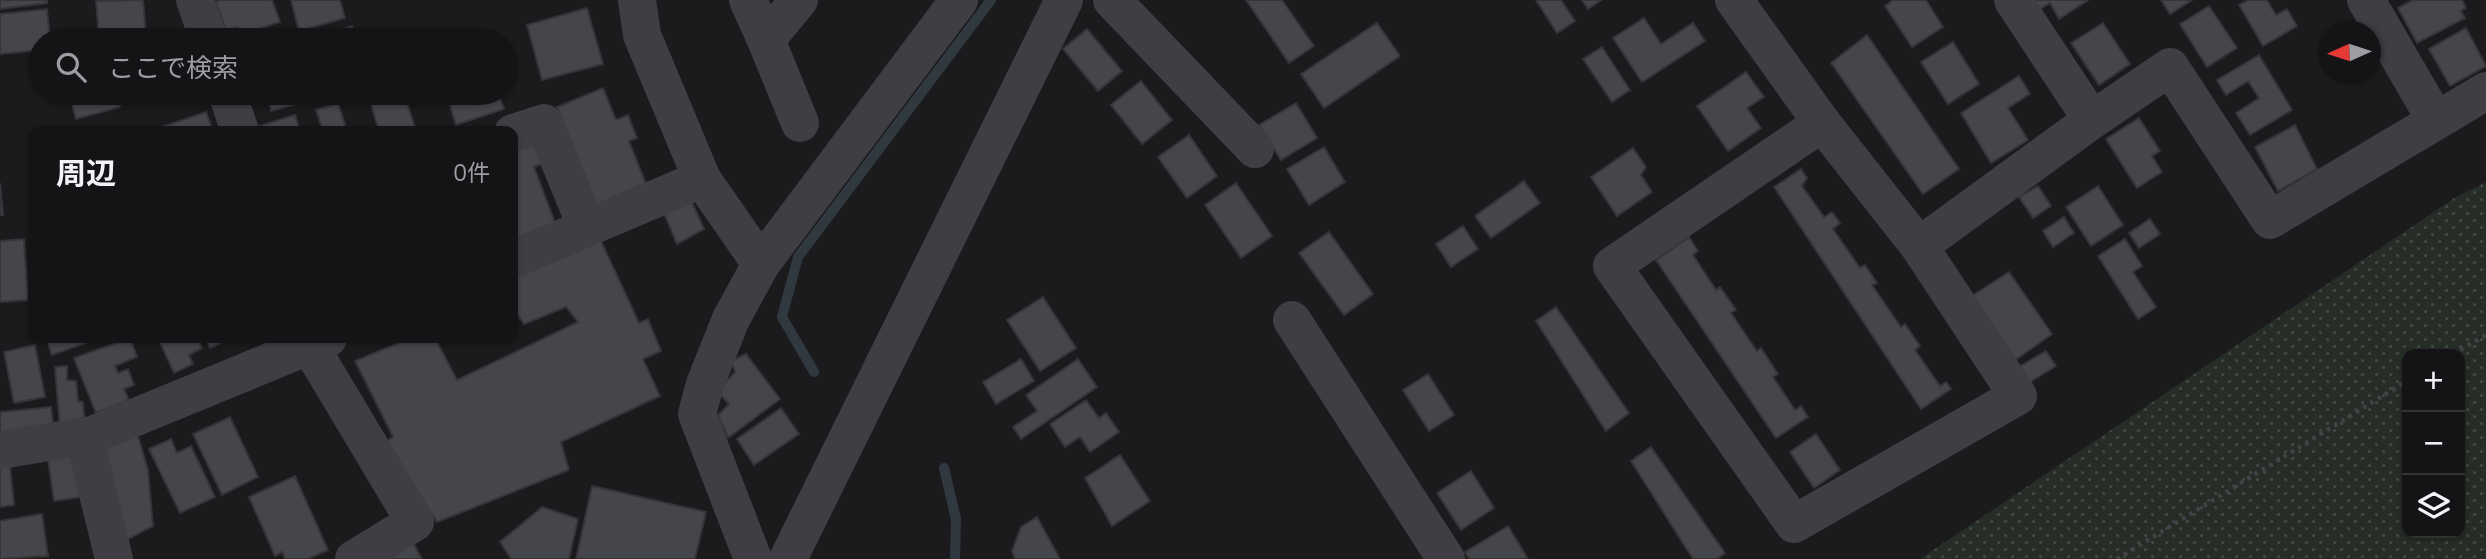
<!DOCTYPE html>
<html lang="ja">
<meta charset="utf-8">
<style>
body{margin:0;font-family:"Nunito Sans","Noto Sans JP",sans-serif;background:#1d1d1f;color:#f1f3f6}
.controls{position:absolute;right:21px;bottom:21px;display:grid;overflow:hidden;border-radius:14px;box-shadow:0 2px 5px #0004}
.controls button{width:63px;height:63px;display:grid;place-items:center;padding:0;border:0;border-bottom:2px solid #333335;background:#141416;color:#f1f3f6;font:35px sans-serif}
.compass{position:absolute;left:2318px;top:21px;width:63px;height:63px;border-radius:50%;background:#141416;box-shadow:0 2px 5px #0004;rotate:267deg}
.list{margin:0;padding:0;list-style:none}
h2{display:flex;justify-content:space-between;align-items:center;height:91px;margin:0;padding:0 28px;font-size:30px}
h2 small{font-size:23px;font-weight:400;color:#9d9ea1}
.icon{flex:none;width:38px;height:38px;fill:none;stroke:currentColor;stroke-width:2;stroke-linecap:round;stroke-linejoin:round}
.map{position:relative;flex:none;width:2486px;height:559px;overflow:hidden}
.search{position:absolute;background:#141416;box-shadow:0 2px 5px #0004;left:28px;top:28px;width:490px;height:77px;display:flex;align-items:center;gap:18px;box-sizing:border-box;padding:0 24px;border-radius:38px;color:#9d9ea1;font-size:26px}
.panel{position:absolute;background:#141416;box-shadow:0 2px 5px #0004;left:28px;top:126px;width:490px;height:217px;border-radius:14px}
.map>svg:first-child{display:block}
</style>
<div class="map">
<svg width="2486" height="559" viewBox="0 0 2486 559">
<defs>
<pattern id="grass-dots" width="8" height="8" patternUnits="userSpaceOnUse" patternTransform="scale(1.75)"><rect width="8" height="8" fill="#252d26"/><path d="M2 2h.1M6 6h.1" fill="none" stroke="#424944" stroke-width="1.8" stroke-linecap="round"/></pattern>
</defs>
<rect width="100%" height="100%" fill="#1b1b1d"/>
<path fill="url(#grass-dots)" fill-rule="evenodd" d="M2486,182V559H1920L2456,197ZM2407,354H2460V533H2407Z"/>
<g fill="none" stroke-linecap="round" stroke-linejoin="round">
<path stroke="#313940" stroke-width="10" d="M814,372L782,317L798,257L991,0
M944,468L956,519L955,559"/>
</g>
<path fill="#45464a" stroke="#353539" stroke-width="2" d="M0,0H47V3L0,9Z
M143,0L146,34L99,38L96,1Z
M221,0H272L280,22L241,35L238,27L226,31L216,2Z
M291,0H340L345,18L299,31Z
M1246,0H1282L1314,46L1289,63Z
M1536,0H1561L1575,21L1557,33Z
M1582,0H1601L1588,9Z
M1893,0H1926L1943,27L1912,47L1885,6Z
M2027,0H2088L2059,19L2050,3L2035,12Z
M2161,0H2192L2170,14Z
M2248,0H2267L2276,15L2287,9L2297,26L2263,46L2239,5Z
M2413,0H2462L2466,8L2461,11L2465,18L2417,43L2398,8Z
M2209,6L2237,48L2207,67L2180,24Z
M587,8L603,64L542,80L527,25Z
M47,9L50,40H40V50L0,54V14Z
M1644,18L1661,44L1693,23L1705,41L1642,82L1613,38Z
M1377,23L1400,56L1324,108L1301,74Z
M2103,23L2130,64L2099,85L2071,43Z
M352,26L356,40H310Z
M2466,28L2486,66L2450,86L2429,49Z
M1087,29L1122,71L1098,91L1063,49Z
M183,33L186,40H163Z
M1867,35L1959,169L1923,194L1831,63Z
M1953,42L1979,84L1948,104L1921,62Z
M1602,47L1630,90L1612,102L1583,59Z
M2259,55L2292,110L2250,135L2236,113L2259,98L2248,81L2226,95L2217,80Z
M1746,72L1764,97L1747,108L1761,128L1728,151L1697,106Z
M2019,76L2030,94L2008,108L2028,140L1991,163L1961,113Z
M1141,81L1172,120L1142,144L1111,105Z
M603,88L616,120L628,115L637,138L629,141L648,189L598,209L557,107Z
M69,93H116L120,107L76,119Z
M267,93H306L308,101L271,111Z
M374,93H404L416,131H379L368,94Z
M446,93H498L504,109L456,125Z
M338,103L347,131H323L316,110Z
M1296,103L1317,138L1281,160L1259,125Z
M206,112L213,131H150Z
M295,115L300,131H257L256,127Z
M2139,118L2160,151L2152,156L2162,172L2137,188L2106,139Z
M2295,125L2317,169L2278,191L2255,147Z
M539,130L550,160L534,167L556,225L513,242V139Z
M1189,135L1217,176L1187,198L1158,157Z
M1324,147L1345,182L1309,205L1287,169Z
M1633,148L1646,167L1641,175L1652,192L1617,216L1591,177Z
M1801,169L1807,178L1802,186L1824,217L1832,212L1840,223L1833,229L1860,268L1865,265L1877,283L1872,285L1901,327L1905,324L1920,346L1915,350L1940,386L1946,382L1951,389L1921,409L1774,187Z
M1524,181L1540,203L1491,238L1475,216Z
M0,183L3,215H0Z
M1236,183L1272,236L1241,258L1205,205Z
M2038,186L2051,206L2033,218L2019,197Z
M2098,186L2123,225L2091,246L2066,207Z
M692,202L704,229L677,244L664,213Z
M2064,217L2074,233L2053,247L2043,231Z
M2150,219L2160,234L2139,248L2129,233Z
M1463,226L1478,249L1451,267L1436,244Z
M1329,232L1373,294L1344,315L1299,253Z
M1689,237L1698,251L1693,255L1716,290L1720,287L1736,310L1731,313L1757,351L1761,348L1778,374L1773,377L1795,410L1801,406L1808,417L1776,438L1656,260Z
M24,239L28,300L0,302V241Z
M2125,239L2142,266L2133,272L2156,307L2138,319L2098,256Z
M601,241L639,323L648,319L661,351L643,359L660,396L561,442L569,470L437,522L384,443L393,437L355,361L411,338H435L457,380L578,322L566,307L524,324L517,314L513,317V278Z
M2009,272L2052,334L2014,361L1970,297Z
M1043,297L1076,348L1040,371L1007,320Z
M1556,307L1629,413L1606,431L1536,321Z
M46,338H87L89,342L52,355Z
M130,338L137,357L115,366L118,373L128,369L134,385L124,389L129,400L96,413L74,358Z
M158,338H197L202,348L189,355L193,364L174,373Z
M206,338H231L210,348Z
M35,345L45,397L14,403L4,352Z
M2046,351L2056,366L2027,384L2017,368Z
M746,354L780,399L728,438L718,415L729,404L717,391L735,372L731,361Z
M1021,359L1034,381L996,404L983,382Z
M1078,359L1097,387L1021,439L1013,427L1037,411L1026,395Z
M67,366V380L76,381L78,401L83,402L85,428L60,429L55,367Z
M1428,374L1454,415L1429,431L1403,390Z
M1086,400L1099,418L1106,413L1119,432L1090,452L1080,437L1065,447L1050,424Z
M51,407L54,432L0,437V412Z
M781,408L799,434L754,465L737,439Z
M230,417L258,477L222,495L193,434Z
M1816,434L1840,470L1814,488L1790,452Z
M138,436L148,470L153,526L115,546L89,449Z
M171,439L177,453L191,446L215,497L180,513L149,449Z
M1651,447L1725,553L1717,559H1693L1631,461Z
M75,455L81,497L54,501L48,459Z
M1120,455L1150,501L1112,526L1085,478Z
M10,466L14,505L0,507V467Z
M1471,471L1494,508L1461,530L1437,493Z
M295,476L328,550L308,559H285L282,552L275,556L249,497Z
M592,486L706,512L695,559H576Z
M542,507L578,519L569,559H511L500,542Z
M42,514L48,556L0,559V521Z
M1037,517L1060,559H1015L1012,551L1021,527Z
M1508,526L1528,559H1469L1465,552Z
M412,541L422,559H381Z"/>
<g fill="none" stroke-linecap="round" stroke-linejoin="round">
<path stroke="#424348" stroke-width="4.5" stroke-dasharray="3.5 5" stroke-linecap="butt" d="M2453,354L2486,335
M2117,559L2407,381"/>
<path stroke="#3e3e43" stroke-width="38" d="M195,0L209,40
M637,0L642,35L702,179
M748,0L766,40L799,0
M1112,0L1255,149
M1734,0L1822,123L1919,246L2018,396L1794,524L1612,266L1822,123
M2366,0L2435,119
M766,40L800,123
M227,93L240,131
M2092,120L2170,67L2270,220L2486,91
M513,133L544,123L587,228
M1919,246L2092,120L2013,0
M513,259L702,179L761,264
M1292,320L1446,559
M305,338L415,522L354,559
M84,436L114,559
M0,450L92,435L328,338
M753,559L697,414L705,384L731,319L761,264L959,0
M788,559L1064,0"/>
</g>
</svg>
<div class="controls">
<button>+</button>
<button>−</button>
<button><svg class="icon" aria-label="layers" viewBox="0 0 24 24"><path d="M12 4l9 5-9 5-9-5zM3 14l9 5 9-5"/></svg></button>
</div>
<svg class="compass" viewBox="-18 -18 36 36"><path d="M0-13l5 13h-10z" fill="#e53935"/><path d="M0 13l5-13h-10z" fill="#9d9ea1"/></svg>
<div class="search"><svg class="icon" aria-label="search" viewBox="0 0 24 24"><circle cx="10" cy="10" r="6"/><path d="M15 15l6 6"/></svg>ここで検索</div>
<section class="panel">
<h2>周辺<small>0件</small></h2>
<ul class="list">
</ul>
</section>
</div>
